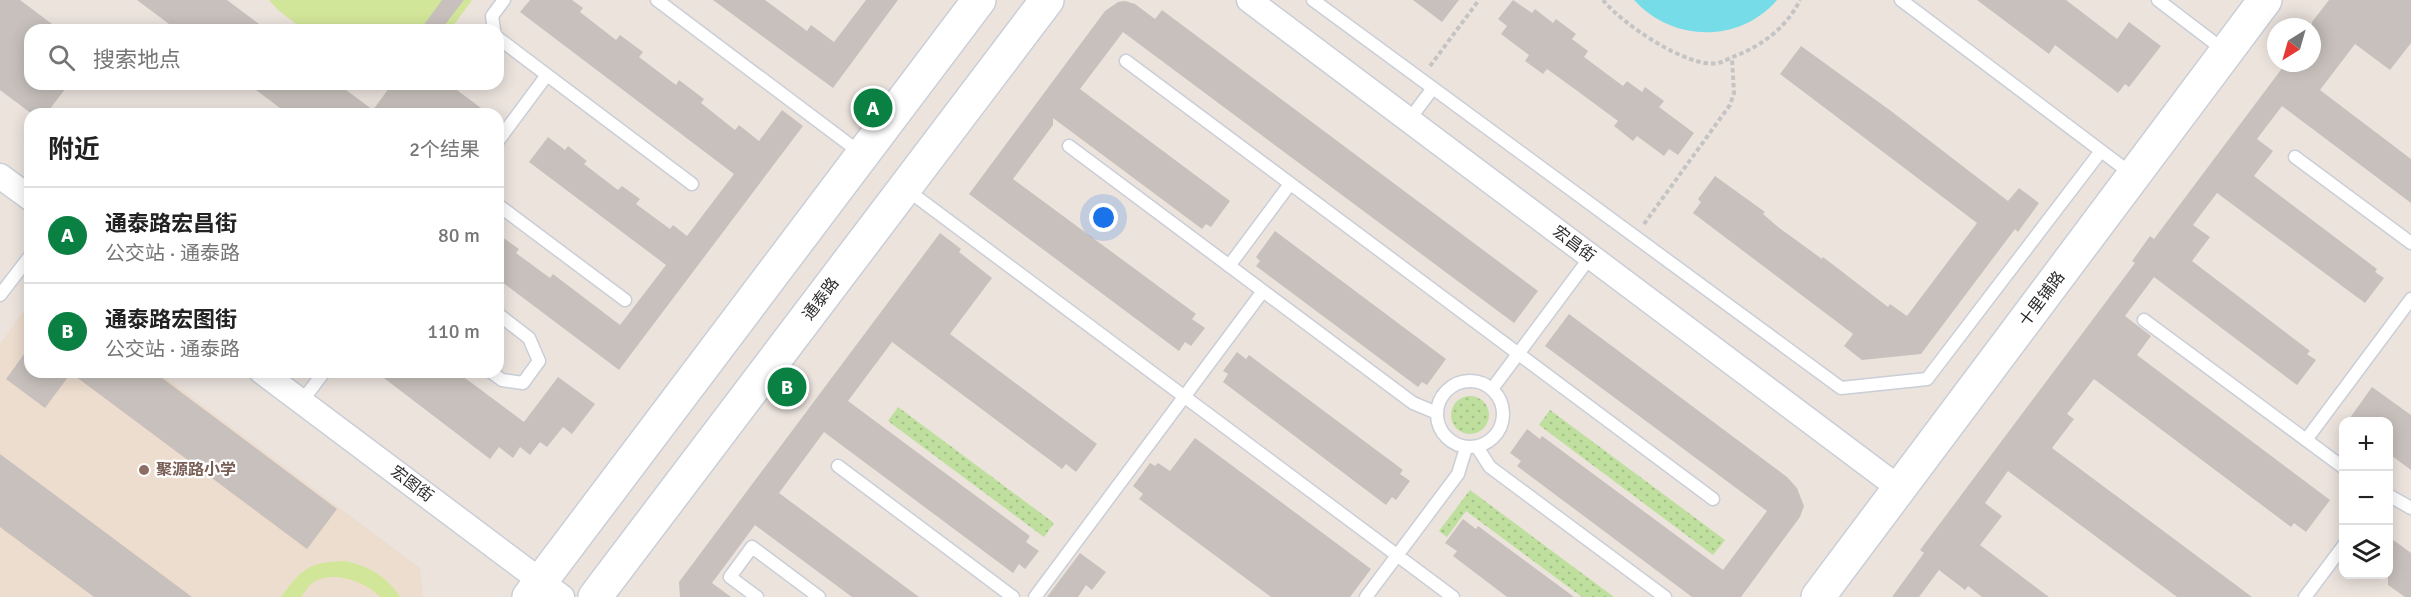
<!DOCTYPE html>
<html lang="zh">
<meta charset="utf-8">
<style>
body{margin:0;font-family:Signika,"Noto Sans SC",sans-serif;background:#f2f2f2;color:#222}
.controls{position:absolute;right:18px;bottom:18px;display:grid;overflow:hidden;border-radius:12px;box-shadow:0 3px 15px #0003}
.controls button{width:54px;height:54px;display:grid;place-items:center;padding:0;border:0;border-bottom:2px solid #e0e0e0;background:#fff;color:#222;font:30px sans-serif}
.compass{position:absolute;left:2267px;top:18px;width:54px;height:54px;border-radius:50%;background:#fff;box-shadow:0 3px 15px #0003;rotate:217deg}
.you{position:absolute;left:1104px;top:218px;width:21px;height:21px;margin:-15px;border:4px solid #fff;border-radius:50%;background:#1a73e8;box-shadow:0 0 0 9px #1a73e833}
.badge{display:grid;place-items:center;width:39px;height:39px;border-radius:50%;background:#0b8043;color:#fff;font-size:20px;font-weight:700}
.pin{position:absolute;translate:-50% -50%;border:3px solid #fff;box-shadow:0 2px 6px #0006}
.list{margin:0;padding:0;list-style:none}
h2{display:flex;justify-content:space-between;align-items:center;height:78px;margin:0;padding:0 24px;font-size:26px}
h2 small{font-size:20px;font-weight:400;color:#767676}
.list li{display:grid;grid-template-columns:39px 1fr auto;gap:18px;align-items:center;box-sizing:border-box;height:96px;padding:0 24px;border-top:2px solid #e0e0e0}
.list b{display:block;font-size:22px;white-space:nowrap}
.list p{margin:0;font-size:20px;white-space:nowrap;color:#767676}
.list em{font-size:20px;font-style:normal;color:#767676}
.icon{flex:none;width:33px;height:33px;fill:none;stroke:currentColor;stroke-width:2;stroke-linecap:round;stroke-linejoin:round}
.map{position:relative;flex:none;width:2411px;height:597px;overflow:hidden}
.search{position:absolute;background:#fff;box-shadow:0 3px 15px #0003;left:24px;top:24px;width:480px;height:66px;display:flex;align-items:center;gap:15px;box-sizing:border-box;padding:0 21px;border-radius:18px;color:#767676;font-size:22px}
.panel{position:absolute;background:#fff;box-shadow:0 3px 15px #0003;left:24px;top:108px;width:480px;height:270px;border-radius:18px}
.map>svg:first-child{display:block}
</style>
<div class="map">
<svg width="2411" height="597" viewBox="0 0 2411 597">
<defs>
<pattern id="grass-dots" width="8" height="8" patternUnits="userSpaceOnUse" patternTransform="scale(1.5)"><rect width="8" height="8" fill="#bedf9d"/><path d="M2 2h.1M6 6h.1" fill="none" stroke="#a3c087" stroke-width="1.8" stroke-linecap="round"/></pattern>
</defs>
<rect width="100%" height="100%" fill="#ece3dd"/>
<path fill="#ecddce" d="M30,303V372H158L420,568L423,597H0V344Z"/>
<path fill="url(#grass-dots)" d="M1451 415a19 19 0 1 1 38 0a19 19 0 1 1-38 0Z
M898,407L1054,523L1044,537L888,421Z
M1550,410L1725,540L1713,555L1539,425Z
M1470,490L1614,597H1582L1466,511L1447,537L1439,531Z"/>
<path fill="#d2e699" d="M269,0H472L450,30H304L278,10Z
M345,561C368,566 387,576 400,597H380C365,581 329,568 310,585C307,588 304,593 301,597H281C302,569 308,562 345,561Z"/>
<path fill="#76dde8" d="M1634,0H1777C1739,44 1672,42 1634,0Z"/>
<path fill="#c7c0bd" d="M0,0H20L60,30H30V84H69L46,114H32L0,90Z
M137,0H227L267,30H177Z
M442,0H464L441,30H420Z
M530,0H572L583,8L580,12L616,40L620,35L643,52L639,57L676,85L679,80L704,99L701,103L735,130L739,125L759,141L782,110L803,126L619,370L498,279V234L519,249L516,253L550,278L553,274L620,325L666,265L529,162L548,137L565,150L568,146L587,161L584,164L618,190L622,186L640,199L636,204L670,229L673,225L687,236L734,174L520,12Z
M713,0H765L807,31L811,25L834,42L866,0H898L833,88Z
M1413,0H1459L1442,22Z
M1513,0L1532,13L1535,9L1553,23L1556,19L1576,34L1572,39L1588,51L1584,57L1623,86L1627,81L1642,92L1645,87L1664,101L1659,107L1694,133L1678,155L1669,149L1664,156L1637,136L1633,141L1614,126L1618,121L1576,90L1547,69L1543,74L1525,61L1529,55L1501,34L1507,26L1498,19Z
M1977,0H2066L2117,39L2129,22L2161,46L2129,87L2125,84L2118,93L2055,45L2049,54Z
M2329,0H2411V43L2390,70L2355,44L2320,90L2411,159V203L2282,106L2257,139L2273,151L2254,176L2377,269L2375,272L2384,278L2365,303L2217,193L2193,225L2210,237L2192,261L2310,351L2307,354L2316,360L2297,385L2154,277L2125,316L2151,336L2137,355L2330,500L2306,532L2294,523L2291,527L2094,379L2067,414L2074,419L2052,448L2252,597H2177L2008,471L1985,503L2002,516L1980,545L2049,597H1982L1968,586L1965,590L1939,570L1919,597H1892L1924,553L1920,550L2135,263L2132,261L2150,236L2154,239L2286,63H2312V22Z
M1125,1L1135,4L1155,19L1162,10L1538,291L1514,323L1123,32L1080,89L1230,201L1211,227L1206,224L1202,229L1053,118V125L1013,179L1196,314L1192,319L1205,328L1191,346L1185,342L1179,351L969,194L1105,11L1118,2Z
M1801,46L1891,111L2008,201L2019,188L2039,203L2018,232L2015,229L1921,354L1862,360L1844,346L1853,334L1693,213L1701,202L1698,199L1715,176L1765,212L1763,214L1778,227L1822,259L1823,257L1888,307L1890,304L1907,316L1977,223L1780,74Z
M248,84H338L373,110L392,84H449L489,114H288Z
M1275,231L1446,359L1427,385L1422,382L1418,387L1256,266L1260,261L1256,257Z
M940,233L961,249L959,252L992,278L950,334L1097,444L1076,472L1066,464L1062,469L892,342L848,401L1030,536L1026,542L1039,551L1025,569L1019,564L1013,573L824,432L779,493L919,597H852L755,525L712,583L731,597H680L679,582Z
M1569,314L1787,477L1797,488L1804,506L1800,517L1741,597H1692L1517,466L1521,461L1510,453L1527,429L1540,439L1542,436L1723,570L1767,511L1545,346Z
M30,346V372H154L337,509L307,549L71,373L45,408L6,379Z
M1237,352L1246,359L1249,355L1403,470L1400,474L1410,481L1396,500L1392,497L1386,505L1223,382L1228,374L1223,371Z
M376,372H457L524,422L558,377L595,404L572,434L563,427L547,447L540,442L530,455L520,447L513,458L499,447L490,459Z
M2372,387L2411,415V470L2388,453V422H2347Z
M1195,438L1371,569L1350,597H1271L1139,499L1143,494L1133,486L1150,463L1155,466L1158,463L1170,471Z
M0,454L192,597H94L0,527Z
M1463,519L1476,529L1478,526L1574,597H1507L1453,556L1457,551L1445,543Z
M2388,536L2411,553V597H2405L2388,585Z
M1080,553L1106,572L1092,590L1086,585L1078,597H1047Z"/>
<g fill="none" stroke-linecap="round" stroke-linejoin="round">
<defs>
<path id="lane" d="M657,0L862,154
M1313,0L1841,388L1927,379L2101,151
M1901,0L2133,175
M2158,0L2225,51
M494,30L492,16L504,0
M498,38L547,75L498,141
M1126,61L1713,499
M547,75L692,184
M1409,120L1433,88
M1069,146L1413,403L1437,413
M2295,157L2411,243
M906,189L1453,597
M498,205L625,300
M1229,266L1290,184
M0,295L30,256
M2144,320L2344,468
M491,372L502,380L523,383L539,361L529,338L498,314
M1437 414a33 33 0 1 1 66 0a33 33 0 1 1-66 0Z
M1492,389L1591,256
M302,401L324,372
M2306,440L2411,299
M1477,447L1490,467L1665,597
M838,466L1013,597
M2388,495L2411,508
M757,597L730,577L752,547L819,597
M1035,597L1263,291
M1366,597L1458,474L1466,448
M2305,597L2344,545"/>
<path id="street" d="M1249,0L1899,488
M0,176L30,198
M262,372L562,597"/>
<path id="secondary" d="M529,597L979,0
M595,597L1047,0
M1818,597L2265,0"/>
</defs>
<use href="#lane" stroke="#c9ced7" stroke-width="15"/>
<use href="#street" stroke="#c9ced7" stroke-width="27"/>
<use href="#secondary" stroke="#c9ced7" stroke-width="36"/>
<path stroke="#c4c4c4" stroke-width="4" stroke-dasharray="4.5 3" stroke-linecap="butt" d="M1603,0C1621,23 1688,69 1718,63C1723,62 1730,58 1735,56C1763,45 1786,28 1800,0
M1430,66L1479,0
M1644,224L1730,105L1734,93L1732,58"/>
<use href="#lane" stroke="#fff" stroke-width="12"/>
<use href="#street" stroke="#fff" stroke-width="24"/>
<use href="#secondary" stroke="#fff" stroke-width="33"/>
</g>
<circle fill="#8d6e63" stroke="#fff" stroke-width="2" cx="144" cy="470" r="6"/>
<g text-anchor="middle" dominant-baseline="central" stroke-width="4.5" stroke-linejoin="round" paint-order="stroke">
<g font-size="16" fill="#2b2b2b" stroke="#fff">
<text transform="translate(1574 244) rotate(37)">宏昌街</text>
<text transform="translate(821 299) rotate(-53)">通泰路</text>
<text transform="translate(2042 299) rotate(-53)">十里铺路</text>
<text transform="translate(412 484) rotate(37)">宏图街</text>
</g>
<g font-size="16" font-weight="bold" fill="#785e54" stroke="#fff" text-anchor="start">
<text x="156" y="470">聚源路小学</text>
</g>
</g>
</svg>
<div class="controls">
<button>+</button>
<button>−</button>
<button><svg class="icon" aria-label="layers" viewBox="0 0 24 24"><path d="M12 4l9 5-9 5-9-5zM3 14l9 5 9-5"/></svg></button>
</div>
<svg class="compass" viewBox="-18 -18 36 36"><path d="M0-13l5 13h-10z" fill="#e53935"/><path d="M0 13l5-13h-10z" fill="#767676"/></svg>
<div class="you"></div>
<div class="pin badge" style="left:873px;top:108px">A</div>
<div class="pin badge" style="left:787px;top:387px">B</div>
<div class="search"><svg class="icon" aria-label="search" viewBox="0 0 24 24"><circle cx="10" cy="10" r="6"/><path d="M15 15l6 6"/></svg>搜索地点</div>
<section class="panel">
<h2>附近<small>2个结果</small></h2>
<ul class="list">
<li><span class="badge">A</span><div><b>通泰路宏昌街</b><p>公交站 · 通泰路</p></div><em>80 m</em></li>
<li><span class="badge">B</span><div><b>通泰路宏图街</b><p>公交站 · 通泰路</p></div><em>110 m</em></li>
</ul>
</section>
</div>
